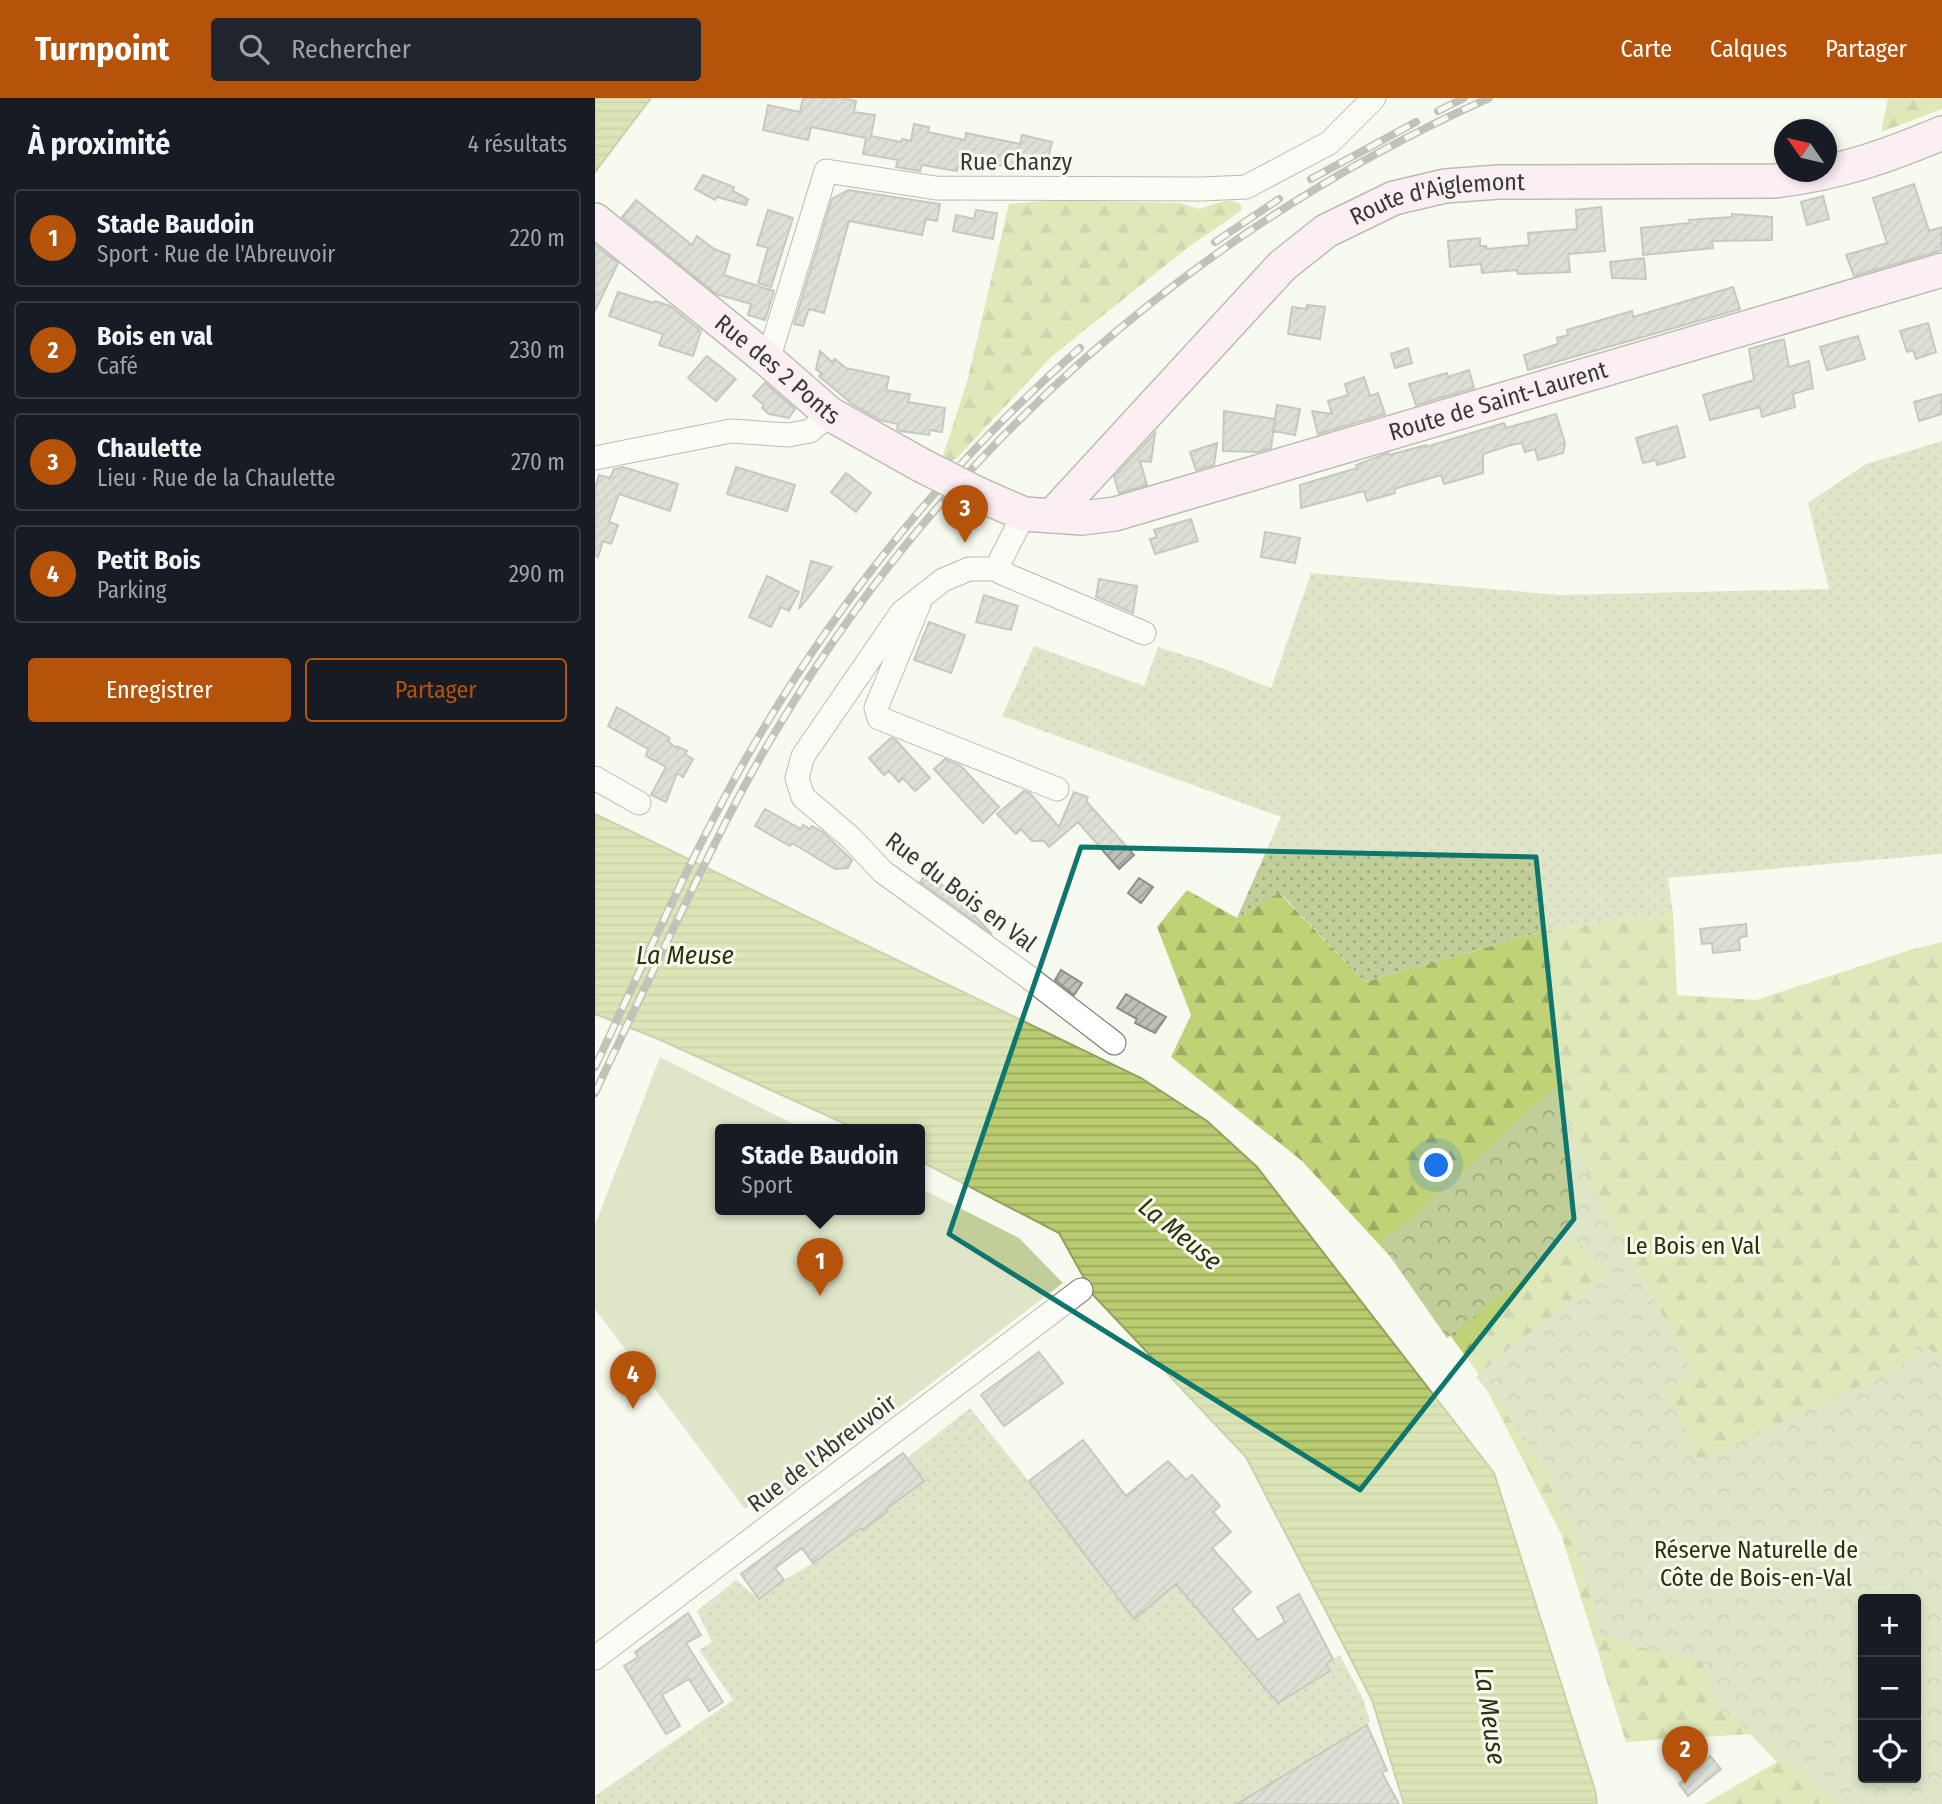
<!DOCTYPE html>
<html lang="fr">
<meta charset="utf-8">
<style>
body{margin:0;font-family:"Fira Sans Condensed",sans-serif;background:#20242c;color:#f1f3f6}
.controls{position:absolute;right:21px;bottom:21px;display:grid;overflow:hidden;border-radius:7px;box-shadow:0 4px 10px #0003}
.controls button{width:63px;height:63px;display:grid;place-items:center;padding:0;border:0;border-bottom:2px solid #363941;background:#171b24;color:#f1f3f6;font:35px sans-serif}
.compass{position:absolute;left:1179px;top:21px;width:63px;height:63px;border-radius:50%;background:#171b24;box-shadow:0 4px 10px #0003;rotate:304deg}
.you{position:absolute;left:842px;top:1068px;width:24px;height:24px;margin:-18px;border:5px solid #fff;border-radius:50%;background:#1a73e8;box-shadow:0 0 0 10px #1a73e833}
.badge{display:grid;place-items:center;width:46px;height:46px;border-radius:50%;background:#b45309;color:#fff;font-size:23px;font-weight:700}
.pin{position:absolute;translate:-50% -58px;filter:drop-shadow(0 2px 4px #0008)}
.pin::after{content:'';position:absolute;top:37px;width:24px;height:21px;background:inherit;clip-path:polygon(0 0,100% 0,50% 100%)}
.popup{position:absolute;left:120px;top:1026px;width:210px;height:91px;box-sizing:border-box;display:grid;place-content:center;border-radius:7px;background:#171b24;filter:drop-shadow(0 2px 5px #0005);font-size:23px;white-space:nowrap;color:#9ea1a6}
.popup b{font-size:26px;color:#f1f3f6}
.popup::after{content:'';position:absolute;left:50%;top:100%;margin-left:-14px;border:14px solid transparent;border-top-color:#171b24}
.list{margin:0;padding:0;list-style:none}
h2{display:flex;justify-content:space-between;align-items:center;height:91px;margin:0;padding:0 28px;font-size:30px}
h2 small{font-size:23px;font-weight:400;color:#9ea1a6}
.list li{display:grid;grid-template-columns:46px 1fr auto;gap:21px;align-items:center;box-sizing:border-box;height:98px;margin:0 14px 14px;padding:0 14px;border:2px solid #363941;border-radius:7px}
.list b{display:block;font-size:26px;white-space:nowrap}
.list p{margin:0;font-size:23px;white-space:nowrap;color:#9ea1a6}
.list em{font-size:23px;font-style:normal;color:#9ea1a6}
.actions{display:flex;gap:14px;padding:21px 28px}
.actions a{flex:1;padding:16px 0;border:2px solid #b45309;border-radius:7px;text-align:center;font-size:24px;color:#b45309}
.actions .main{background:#b45309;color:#fff}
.icon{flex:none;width:38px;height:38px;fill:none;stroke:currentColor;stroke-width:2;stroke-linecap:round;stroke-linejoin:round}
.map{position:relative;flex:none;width:1347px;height:1706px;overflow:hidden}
header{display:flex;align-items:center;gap:42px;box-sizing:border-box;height:98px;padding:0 35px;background:#b45309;color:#fff}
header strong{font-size:33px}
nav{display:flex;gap:38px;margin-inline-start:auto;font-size:24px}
.search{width:490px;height:63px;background:#20242c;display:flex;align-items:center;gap:18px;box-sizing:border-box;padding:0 24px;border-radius:7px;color:#9ea1a6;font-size:26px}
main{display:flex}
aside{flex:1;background:#171b24}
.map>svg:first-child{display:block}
</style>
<header>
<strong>Turnpoint</strong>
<div class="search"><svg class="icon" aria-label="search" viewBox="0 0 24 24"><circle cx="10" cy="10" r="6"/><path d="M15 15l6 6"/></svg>Rechercher</div>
<nav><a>Carte</a><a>Calques</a><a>Partager</a></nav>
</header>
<main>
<aside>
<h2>À proximité<small>4 résultats</small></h2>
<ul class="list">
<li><span class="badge">1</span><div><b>Stade Baudoin</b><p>Sport · Rue de l'Abreuvoir</p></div><em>220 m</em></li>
<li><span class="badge">2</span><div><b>Bois en val</b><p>Café</p></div><em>230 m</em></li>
<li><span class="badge">3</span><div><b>Chaulette</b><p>Lieu · Rue de la Chaulette</p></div><em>270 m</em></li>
<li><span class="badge">4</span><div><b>Petit Bois</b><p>Parking</p></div><em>290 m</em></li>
</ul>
<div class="actions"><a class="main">Enregistrer</a><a>Partager</a></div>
</aside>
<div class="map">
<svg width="1347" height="1706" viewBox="0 0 1347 1706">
<defs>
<pattern id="grass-dots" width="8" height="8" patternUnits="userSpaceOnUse" patternTransform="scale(1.75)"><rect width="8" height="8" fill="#c2ce99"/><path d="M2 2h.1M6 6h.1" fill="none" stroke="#9fa87e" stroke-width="1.8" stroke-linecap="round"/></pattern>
<pattern id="forest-firs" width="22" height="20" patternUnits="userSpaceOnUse" patternTransform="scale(1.75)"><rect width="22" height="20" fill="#c0d276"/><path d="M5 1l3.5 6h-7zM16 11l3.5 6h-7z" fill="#9dab62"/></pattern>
<pattern id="park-crowns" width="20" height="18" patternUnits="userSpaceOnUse" patternTransform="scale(1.75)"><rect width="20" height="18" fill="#c2ce99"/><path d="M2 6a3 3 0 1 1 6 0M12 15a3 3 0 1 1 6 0" fill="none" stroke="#9fa87e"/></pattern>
<pattern id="water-rules" width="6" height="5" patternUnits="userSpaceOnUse" patternTransform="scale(1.75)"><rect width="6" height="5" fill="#bacc70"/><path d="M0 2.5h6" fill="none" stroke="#98a75d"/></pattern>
<pattern id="building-hatch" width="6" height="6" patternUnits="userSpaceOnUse" patternTransform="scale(1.75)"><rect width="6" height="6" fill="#bec1b5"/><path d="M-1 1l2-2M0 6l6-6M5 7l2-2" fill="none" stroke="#9b9e94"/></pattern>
</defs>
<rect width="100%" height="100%" fill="#f7faee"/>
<path fill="url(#grass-dots)" d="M1347,343V756L1073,780L1078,815L953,832L770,884L685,795L642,820L686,719L407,618L439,548L549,588L563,549L611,564L676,590L716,475L964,497L1234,491L1213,405L1271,366Z
M375,1310L434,1383L538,1521L581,1486L683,1605L735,1573L731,1566L745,1557L769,1603L775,1624L642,1706H2L0,1698L138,1602L104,1552L117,1544L102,1513L141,1482L164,1501L189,1482L218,1465L266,1430L268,1432L293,1413L291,1411L329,1383L312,1360Z"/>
<path fill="url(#forest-firs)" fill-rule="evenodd" d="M1293,0H1347V11L1286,34Z
M458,102L585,105L604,111L632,102L645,105L647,112L591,151L456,259L362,360L352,365L348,358L372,284L414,106Z
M592,792L642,820L684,795L770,884L953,832L1078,815L1082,897L1161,902L1312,853L1347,844V1706H1109L1182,1664L1155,1636L1031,1644L966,1436L885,1278L804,1168L707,1063L576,959L596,917L562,829ZM1268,1501H1321V1680H1268Z"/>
<path fill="url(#park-crowns)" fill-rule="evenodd" d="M959,989L966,1002L997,1088L1100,1276L1072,1290L1104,1363L1319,1262L1320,1243L1347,1259V1706H1243L1121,1607L1106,1563L1041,1548L1003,1535C990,1470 971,1403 934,1347C918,1323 899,1301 881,1279L908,1255L1010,1178L979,1139L852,1240L785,1144L817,1120ZM1268,1501H1321V1680H1268Z"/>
<path fill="#c2ce99" d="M65,959L210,1032H125V1112H325V1090L424,1140L468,1185L162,1418L154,1408L150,1411L0,1211V1127Z"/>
<path fill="url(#water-rules)" stroke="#93a05f" stroke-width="2" d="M0,0H56L0,74Z
M0,716L546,980L612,1023L662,1069L899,1375L1000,1692L1002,1706H809L777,1602L651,1359L499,1198L464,1135L325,1063V1032H264L61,940L0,916Z"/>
<path fill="url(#building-hatch)" stroke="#8c8f84" stroke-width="2" d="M208,0H248L261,3L259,14L280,17L276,38L306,44L307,41L316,43L319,26L334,29L333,34L370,42L371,35L425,46L427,37L457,44L453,61L442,58L440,68L423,65L421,71L390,64L389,69L380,68L379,72L363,69L362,73L327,67L325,73L301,69L303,62L268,56L271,40L216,29L213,42L168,32L173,7L205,14Z
M108,77L139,89L138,93L153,101L151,107L122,99L120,102L100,91Z
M1319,86L1334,133L1347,129V152L1259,178L1251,157L1292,145L1278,100Z
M253,92L345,106L342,123L331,121L327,137L254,123L229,215L214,211L208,228L199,226L237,101Z
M1228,98L1234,121L1212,127L1206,104Z
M41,102L97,147L102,138L119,151L135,157L129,177L179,193L170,222L153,217L156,206L121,196L27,119Z
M1006,109L1010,153L973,156L975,174L923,176L922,172L887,175L886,166L855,169L853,143L885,140V148H891L892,151L934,147L933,135L982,131L981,112Z
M173,112L198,120L176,189L163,185L173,150L162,147Z
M381,112L402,115L398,141L358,133L361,117L379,121Z
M1137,116L1177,119V142L1117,143L1118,150L1048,157L1046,130L1095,125L1094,122L1137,119Z
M0,147L23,165L0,213Z
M1049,160L1051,181L1017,180L1015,164Z
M1138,189L1145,211L933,272L929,257L963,246L962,240L973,237L972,232L1037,213L1038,219Z
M23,194L59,205L60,203L75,208L106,233L98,258L64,247L68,236L14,218Z
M712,207L730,209L725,241L693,236L697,209L711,211Z
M1333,225L1341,254L1321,261L1318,252L1312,254L1305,233Z
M1263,238L1270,261L1232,272L1225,249Z
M1189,241L1194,269L1214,263L1218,290L1198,296L1200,309L1167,319L1165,309L1115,322L1108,297L1159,282L1154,251Z
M813,250L817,265L800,270L796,256Z
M225,253L237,264L240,261L251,270L294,279L291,292L315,296L313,304L350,310L347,334L335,332L334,337L305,333L302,331L303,326L285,322L257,306L224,278L227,276L221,271Z
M112,258L141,281L121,303L93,280Z
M874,272L879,290L821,307L814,286L852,275L853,279Z
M769,279L775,298L783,295L790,316L723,336L717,313L737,316L733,303L753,297L750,286Z
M170,285L200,311L194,320L174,316L167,310L169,307L158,298Z
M1347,296V316L1324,323L1319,304Z
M682,307L705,311L700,337L678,333Z
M629,313L680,321L676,350L663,354L628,353Z
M961,316L970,345L968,355L943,362L940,351L930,354L927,345L916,347L888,356V375L849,386L846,377L799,391L800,395L772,403L769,393L706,410L705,387L762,370L761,367L793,355L794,357L831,347V349L909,325L911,330Z
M1082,328L1090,359L1062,367L1061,362L1048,365L1041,340Z
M560,335L556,364L545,363L552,387L524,395L519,379Z
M622,345L619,367L601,372L595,354Z
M28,369L83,386L75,413L24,396L14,424L23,427L16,446L8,443L3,459L0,458V390L4,377L15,380L19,371Z
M141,369L200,387L192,413L132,396Z
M251,375L276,395L261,414L236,394Z
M596,421L603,443L560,456L555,441L562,439L559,432Z
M670,434L705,440L700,465L666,459Z
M216,463L237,469L204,511Z
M172,478L204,494L194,513L186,509L176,529L154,519Z
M504,481L542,488L538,515L501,499Z
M389,497L423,508L416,532L381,524Z
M334,524L370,537L356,575L319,562Z
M22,609L75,640L73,643L81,650L82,648L92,653L90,656L98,661L88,679L82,675L71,704L56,697L71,669L51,658L53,651L13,628Z
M296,640L301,642L335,680L320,693L308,680L304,684L294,673L289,677L274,660Z
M350,661L366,668L404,709L388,725L339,671Z
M429,693L435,695L464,729L479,694L493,699L491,703L539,757L524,771L483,724L454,749L449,743H437L426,731L421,736L402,716Z
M170,711L206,731L208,727L215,731L217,728L228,734L257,762L253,770L240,771L197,745L195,748L186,743L160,728Z
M331,776L358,795L397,836L325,784Z
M544,780L558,789L546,805L533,795Z
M1151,826L1152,838L1144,840L1145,852L1118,855L1117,845L1107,846L1105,831Z
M466,872L487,885L479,897L460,882Z
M531,896L571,919L560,935L540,925L542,921L522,910Z
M444,1254L468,1285L409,1328L386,1297Z
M488,1342L531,1398L573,1363L591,1382L597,1377L625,1408L618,1414L636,1434L617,1450L656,1494L637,1511L663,1542L690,1524L682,1509L704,1496L738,1561L731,1566L735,1573L683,1605L581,1486L539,1521L434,1383Z
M308,1355L329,1383L291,1411L293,1413L268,1432L266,1430L218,1465L207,1450L180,1470L189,1482L164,1501L146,1476Z
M93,1515L106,1537L91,1545L128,1604L114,1613L94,1581L67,1597L85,1628L71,1636L29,1568L43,1559L40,1554Z
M772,1627L792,1672L787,1675L804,1706H642Z
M1115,1658L1126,1671L1093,1698L1084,1686Z"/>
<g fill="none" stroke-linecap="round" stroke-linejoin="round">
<defs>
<path id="street" d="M173,262L231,73L341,90L607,91L651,89L734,45L779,0
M0,360L136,333L193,337L215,333L235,316
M401,471H374L348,482L307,514L208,658L202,680L208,699L255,739L288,774L432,878L519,945
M401,471L407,475L549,535
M401,471L429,416
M324,506L281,610L284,620L462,691
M0,680L44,705
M0,1560L486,1192"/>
<g id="secondary">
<path id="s1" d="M0,122L173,262L235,316L326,367"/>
<path id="s2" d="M383,396L429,416L487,420L520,416L1347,172"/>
<path id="s3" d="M457,418L687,168L731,133L799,100L850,88L904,84L1179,83C1241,76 1290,59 1347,35"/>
</g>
</defs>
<use href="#street" stroke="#707368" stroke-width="25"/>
<use href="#secondary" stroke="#707368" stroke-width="36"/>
<use href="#street" stroke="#fff" stroke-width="23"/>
<use href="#secondary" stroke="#fee3f8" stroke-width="33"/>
<defs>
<path id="rail" d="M843,13L869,0
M716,81L821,24
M620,144L684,101
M0,969C48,867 94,762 149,664C237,509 351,367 485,250
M0,995C27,937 55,879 83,821C114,757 145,692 182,631C348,353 599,132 894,0"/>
</defs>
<use href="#rail" stroke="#7e8079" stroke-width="8"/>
<use href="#rail" stroke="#f7faee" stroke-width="5" stroke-dasharray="16" stroke-linecap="butt"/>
<defs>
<path id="secondary-bridge" d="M326,367L383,396"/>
</defs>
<use href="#secondary-bridge" stroke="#707368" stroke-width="36" stroke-linecap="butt"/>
<use href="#secondary-bridge" stroke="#fee3f8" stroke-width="33"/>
</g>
<path d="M0 0H1347V1706H0ZM486,749L941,759L979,1121L765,1392L354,1136Z" fill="#f7faee" fill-opacity=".55" fill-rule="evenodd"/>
<path fill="none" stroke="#0f766e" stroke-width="5" stroke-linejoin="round" d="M486,749L941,759L979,1121L765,1392L354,1136Z"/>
<g text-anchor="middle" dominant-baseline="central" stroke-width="6" stroke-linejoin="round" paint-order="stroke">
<g font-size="24" fill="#393a36" stroke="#f7faee">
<text x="421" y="64">Rue Chanzy</text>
<text stroke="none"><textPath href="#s3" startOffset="514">Route d'Aiglemont</textPath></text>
<text stroke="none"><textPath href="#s1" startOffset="236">Rue des 2 Ponts</textPath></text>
<text stroke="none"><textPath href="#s2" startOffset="541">Route de Saint-Laurent</textPath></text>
<text transform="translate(366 794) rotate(37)">Rue du Bois en Val</text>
<text transform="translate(227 1355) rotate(-37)">Rue de l'Abreuvoir</text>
</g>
<g font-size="24" fill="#2b320a" stroke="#f7faee">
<text x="1098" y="1148">Le Bois en Val</text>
<text x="1161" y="1452">Réserve Naturelle de<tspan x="1161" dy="28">Côte de Bois-en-Val</tspan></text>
</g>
<g font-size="26" font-style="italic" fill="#2c320b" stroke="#f7faee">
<text x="90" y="857">La Meuse</text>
<text transform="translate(585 1136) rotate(39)">La Meuse</text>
<text transform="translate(895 1618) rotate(82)">La Meuse</text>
</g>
</g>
</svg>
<div class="controls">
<button>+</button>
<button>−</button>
<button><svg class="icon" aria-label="locate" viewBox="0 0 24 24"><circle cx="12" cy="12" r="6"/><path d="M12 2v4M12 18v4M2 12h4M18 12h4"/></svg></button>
</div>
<svg class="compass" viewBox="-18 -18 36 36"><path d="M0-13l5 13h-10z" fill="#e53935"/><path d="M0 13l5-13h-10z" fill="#9ea1a6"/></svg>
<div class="you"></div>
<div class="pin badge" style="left:225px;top:1198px">1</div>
<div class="popup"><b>Stade Baudoin</b>Sport</div>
<div class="pin badge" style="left:1090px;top:1686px">2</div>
<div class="pin badge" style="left:370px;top:445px">3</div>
<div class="pin badge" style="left:38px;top:1311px">4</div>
</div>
</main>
